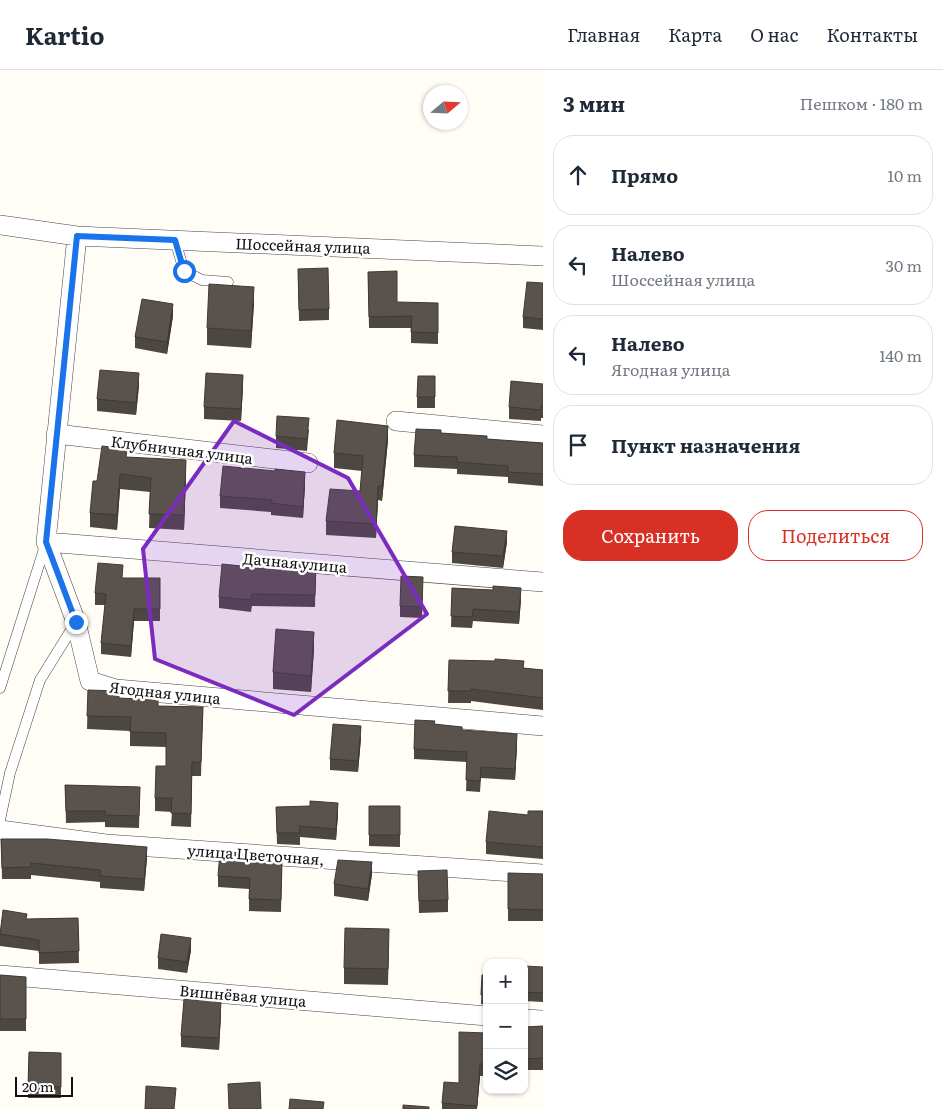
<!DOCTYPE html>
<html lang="ru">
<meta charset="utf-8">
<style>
body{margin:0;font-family:Literata,serif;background:#f2f2f3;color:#1f2937}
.controls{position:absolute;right:15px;bottom:15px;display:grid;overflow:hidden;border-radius:10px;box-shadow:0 1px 4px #0004}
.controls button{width:45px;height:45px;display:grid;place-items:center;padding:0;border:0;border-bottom:1px solid #e0e1e3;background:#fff;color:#1f2937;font:25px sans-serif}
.compass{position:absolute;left:423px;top:15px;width:45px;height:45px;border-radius:50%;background:#fff;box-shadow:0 1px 4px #0004;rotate:71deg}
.scale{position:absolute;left:15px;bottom:12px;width:58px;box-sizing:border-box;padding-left:5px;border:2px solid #111;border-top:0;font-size:14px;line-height:18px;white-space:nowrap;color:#111;-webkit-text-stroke:4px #fff;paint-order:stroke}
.stop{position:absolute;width:15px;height:15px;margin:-11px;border:4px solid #1a73e8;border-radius:50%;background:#fff}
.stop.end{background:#1a73e8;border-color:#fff;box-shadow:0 1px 5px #0008}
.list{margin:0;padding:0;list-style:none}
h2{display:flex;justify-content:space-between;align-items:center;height:65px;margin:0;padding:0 20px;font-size:21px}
h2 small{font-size:16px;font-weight:400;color:#747a83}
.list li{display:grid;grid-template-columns:32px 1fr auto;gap:15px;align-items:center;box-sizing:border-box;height:80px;margin:0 10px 10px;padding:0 10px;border:1px solid #e0e1e3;border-radius:20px}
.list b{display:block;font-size:19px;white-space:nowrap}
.list p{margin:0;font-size:16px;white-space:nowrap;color:#747a83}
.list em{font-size:16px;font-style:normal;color:#747a83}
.actions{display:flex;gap:10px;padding:15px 20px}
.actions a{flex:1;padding:11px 0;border:1px solid #d93025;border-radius:20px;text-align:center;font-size:18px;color:#d93025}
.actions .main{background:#d93025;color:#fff}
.icon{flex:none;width:28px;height:28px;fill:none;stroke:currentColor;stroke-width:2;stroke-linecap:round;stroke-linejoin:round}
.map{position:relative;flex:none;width:543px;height:1039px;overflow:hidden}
header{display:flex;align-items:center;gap:30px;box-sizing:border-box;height:70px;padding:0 25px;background:#fff;border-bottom:1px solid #e0e1e3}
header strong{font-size:24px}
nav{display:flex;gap:28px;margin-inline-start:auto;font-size:18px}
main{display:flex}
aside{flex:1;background:#fff}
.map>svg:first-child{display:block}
</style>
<header>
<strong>Kartio</strong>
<nav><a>Главная</a><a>Карта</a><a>О нас</a><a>Контакты</a></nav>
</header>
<main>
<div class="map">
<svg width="543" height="1039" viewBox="0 0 543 1039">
<rect width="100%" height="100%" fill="#fffdf5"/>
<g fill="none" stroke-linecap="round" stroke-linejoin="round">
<defs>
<path id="lane" d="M175,170L184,201L202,210L228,212
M0,618L45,476
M0,750L10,703L40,610L76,552"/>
<path id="street" d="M0,155L77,166L543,186
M77,166L46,472L76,552L90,611L116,619L543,656
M396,351L543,365
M56,364L308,393
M46,472L543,512
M0,760L106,774L543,804
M0,905L487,946
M524,949L543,950"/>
</defs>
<use href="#lane" stroke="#444" stroke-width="11"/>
<use href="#street" stroke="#444" stroke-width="20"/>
<use href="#lane" stroke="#fff" stroke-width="10"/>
<use href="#street" stroke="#fff" stroke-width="19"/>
</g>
<path fill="#4d4742" d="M298,199L329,239V250L299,251Z
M368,202L397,232L438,245V274L411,273V258H369Z
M543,213V260L523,258V247Z
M254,233L251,278L207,275V258Z
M173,246L167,284L135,278V267Z
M435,306V338H417V327Z
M139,315L136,345L97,341V329Z
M243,316L241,351L204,349V337Z
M543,317V348H541V351L509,349V337Z
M309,359L307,381L276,378V366Z
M441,363L487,369L543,373V416L508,413V407L457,404V399L414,397V385Z
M388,370L382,431L378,430L376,468L326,465V451L360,421L362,401L334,398V383Z
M127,387L186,404L184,460L149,458L150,422L120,419L117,460L90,457V443L97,411Z
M305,414L303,448L271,445V442L220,438V426Z
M507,472L503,498L452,493V482Z
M316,493L315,537L252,536L251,542L219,538V527L280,500Z
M123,508H160V551H134L131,587L101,584V573L105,535H95V523Z
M423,518L422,548L400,547V536Z
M452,518L521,529L519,554L473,551L472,558L451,557Z
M314,579L311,622L273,619V602Z
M449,590L543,600V640L471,631V633H448Z
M88,620L119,628L158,636L203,637L201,706H192L191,757L171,756L172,742L155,741V728L166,696V677L130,676V661L87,659Z
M435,654L462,660L517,675L515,710L481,708L480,722L466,721L467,692L414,689V679Z
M361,668L358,702L330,700V689Z
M65,715L140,717L139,758L105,757V752L66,753Z
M369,736H400V777L369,776Z
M276,737L338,744L336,770L300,767V775L277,774Z
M543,741V789L486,784V772L528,745Z
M1,769L147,788L144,821L100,818V812L31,805V809H2Z
M246,789L282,791L281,842L249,841V819L218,817V806Z
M418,801L448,830V842L419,843Z
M508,803L543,804V851H508Z
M372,804L368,831L334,826V814Z
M78,848L79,893L39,894V881L0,876V861L27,849Z
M389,875L388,915L344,914V898Z
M191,880L187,903L158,899V888Z
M543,897V932L524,931V904Z
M0,905L26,907V961H0Z
M482,905H487V935L481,934Z
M221,943L219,980L181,977V966Z
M543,956V1000H524V957Z
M487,963V1006H480L477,1039H442V1033L459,1013Z
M29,982L61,983V1028H28Z"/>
<path fill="#3f3936" d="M254,217V233L251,278V261Z
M173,234V246L167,284V272Z
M139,303V315L136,345V333Z
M243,305V316L241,351V339Z
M388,356V370L382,431V416Z
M186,390V404L184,460V445Z
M305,402V414L303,448V437Z
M120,404V419L117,460V445Z
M378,416V430L376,468V454Z
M507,461V472L503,498V486Z
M521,518V529L519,554V542Z
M134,539V551L131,587V576Z
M314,562V579L311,622V606Z
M361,656V668L358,702V691Z
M517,664V675L515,710V699Z
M338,733V744L336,770V759Z
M147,777V788L144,821V809Z
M372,792V804L368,831V819Z
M191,868V880L187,903V892Z
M221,931V943L219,980V968Z
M480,994V1006L477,1039Z"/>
<path fill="#5a524d" stroke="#3f3936" d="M328,198L329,239L299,240L298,199Z
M397,201V232L438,233V263L411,262L412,246L369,247L368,202Z
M527,212L543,213V249L523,247Z
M209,214L254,217L251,261L207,258Z
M142,229L173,234L167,272L135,267Z
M100,300L139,303L136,333L97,329Z
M206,303L243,305L241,339L204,337Z
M418,306H435V327H417Z
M511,311L543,314V337L541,336V340L509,337Z
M277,346L309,348L307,369L276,366Z
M337,350L388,356L382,416H378L376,454L326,451L330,419L360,421L363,386L334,383Z
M416,359L441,360V363L487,366V369L543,373V404L508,402V396L457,392V387L414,385Z
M102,376L127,379L126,387L186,390L184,445L149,444L151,408L120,404L117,445L90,443L93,411H97Z
M223,396L275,401V399L305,402L303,437L271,433L272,430L220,426Z
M455,456L507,461L503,486L452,482Z
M280,492L316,493L315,525L252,524L251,530L219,527L222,494L280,500Z
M98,493L123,495L122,508H160V539H134L131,576L101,573L106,524L95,523Z
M401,506L423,507L422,537L400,536Z
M493,516L521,518L519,542L473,539L472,547L451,546L452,518L493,520Z
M276,559L314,562L311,606L273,602Z
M495,589L524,591L523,598L543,600V628L471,619V621H448L449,590L495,591Z
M88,620L119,621V628L158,630V636L203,637L201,692H192L191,744L171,743L172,728H155L156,696H166V663L130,662L131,647L87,646Z
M415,650L435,651L434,654L462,657V660L517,664L515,699L481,697L480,711L466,710L467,682L414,679Z
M333,654L361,656L358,691L330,689Z
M65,715L140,717L139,746L105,745V741H66Z
M310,731L338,733L336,759L299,756L300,763H277L276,737L310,736Z
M369,736H400V765H369Z
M489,741L528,745V741H543V777L486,772Z
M1,769H47L147,777L144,809L100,806V800L31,793V797L2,798Z
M220,782L246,783V789L282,791L281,830L249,829L250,808L218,806Z
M338,790L372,792L368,819L334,814Z
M447,800L448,830L419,831L418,801Z
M508,803L543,804V840L508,839Z
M3,840L27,844L26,849L78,848L79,881L39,883V870L0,864Z
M345,858L389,859L388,899L344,898Z
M161,864L191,868L187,892L158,888Z
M525,896L543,897V923L524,922Z
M0,905L26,907V949H0Z
M482,905H487V925H481Z
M184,929L221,931L219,968L181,966Z
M543,956V988L524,989V957Z
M459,962L487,963V994H480L477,1036L442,1033L444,1012L459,1013Z
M29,982L61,983V1017L28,1016Z
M260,1012L261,1039H229L228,1014Z
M146,1016L176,1018L174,1039H145Z
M290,1029L324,1032L323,1039H289Z
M403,1035L429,1037V1039H403Z"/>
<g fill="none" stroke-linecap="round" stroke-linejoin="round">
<path stroke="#1a73e8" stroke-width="6" d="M76,552L46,472L77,166L175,170L184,201"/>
</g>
<path fill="#7b2cbf" fill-opacity="0.2" stroke="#7b2cbf" stroke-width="4" stroke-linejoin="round" d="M234,351L348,408L427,544L294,645L155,589L143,479Z"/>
<g text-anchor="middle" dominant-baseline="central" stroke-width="5" stroke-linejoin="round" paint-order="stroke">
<g font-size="15" fill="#111" stroke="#fff">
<text transform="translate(303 175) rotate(2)">Шоссейная улица</text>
<text transform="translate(182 379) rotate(7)">Клубничная улица</text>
<text transform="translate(295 492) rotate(5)">Дачная улица</text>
<text transform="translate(165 622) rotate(6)">Ягодная улица</text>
<text transform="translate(256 784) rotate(4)">улица Цветочная,</text>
<text transform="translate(243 925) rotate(5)">Вишнёвая улица</text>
</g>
</g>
</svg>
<div class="controls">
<button>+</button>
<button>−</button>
<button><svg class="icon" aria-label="layers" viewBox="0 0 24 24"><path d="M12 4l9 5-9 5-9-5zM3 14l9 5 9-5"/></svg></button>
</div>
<svg class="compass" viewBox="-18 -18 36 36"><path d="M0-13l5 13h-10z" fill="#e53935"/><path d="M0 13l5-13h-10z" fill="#747a83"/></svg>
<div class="scale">20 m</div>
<div class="stop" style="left:184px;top:201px"></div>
<div class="stop end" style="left:76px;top:552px"></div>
</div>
<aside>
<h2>3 мин<small>Пешком · 180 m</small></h2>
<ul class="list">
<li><svg class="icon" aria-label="ahead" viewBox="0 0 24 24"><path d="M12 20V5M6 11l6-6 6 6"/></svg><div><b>Прямо</b></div><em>10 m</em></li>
<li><svg class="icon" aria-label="left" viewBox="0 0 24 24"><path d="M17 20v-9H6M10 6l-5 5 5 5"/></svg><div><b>Налево</b><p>Шоссейная улица</p></div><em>30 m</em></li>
<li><svg class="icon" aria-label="left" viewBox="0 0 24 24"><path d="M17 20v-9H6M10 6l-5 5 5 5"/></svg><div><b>Налево</b><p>Ягодная улица</p></div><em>140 m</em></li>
<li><svg class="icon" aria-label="arrive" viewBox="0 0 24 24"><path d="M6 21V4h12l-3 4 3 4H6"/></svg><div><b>Пункт назначения</b></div></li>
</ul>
<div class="actions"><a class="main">Сохранить</a><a>Поделиться</a></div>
</aside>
</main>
